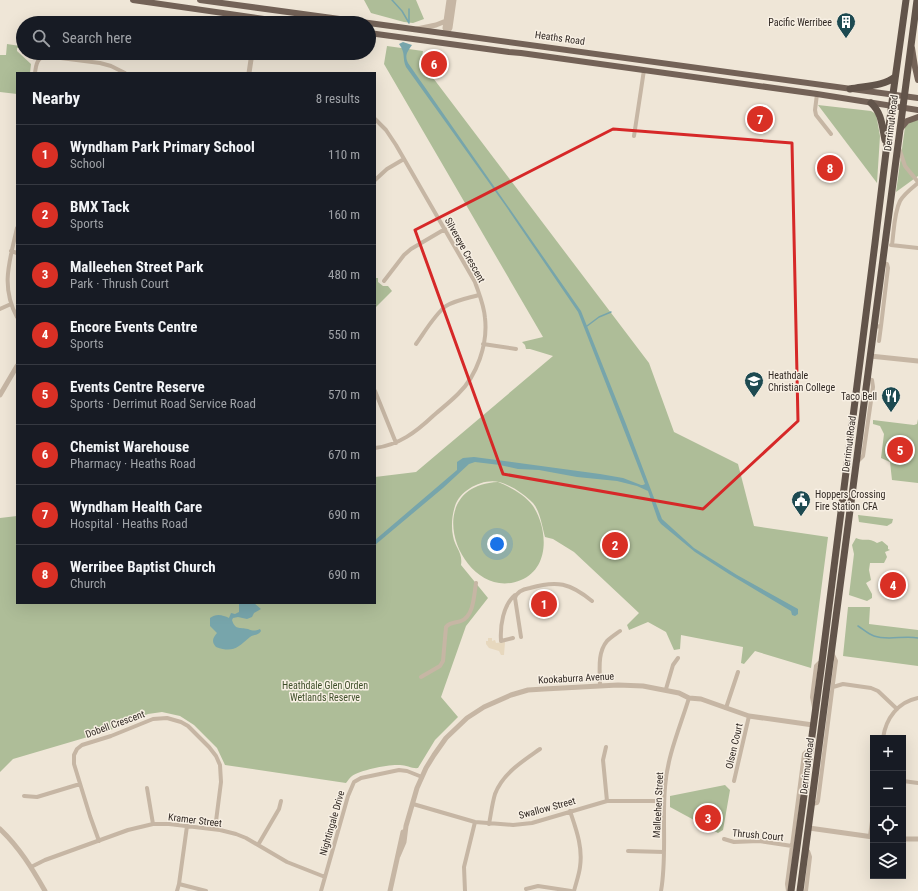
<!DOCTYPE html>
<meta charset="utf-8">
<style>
body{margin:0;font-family:"Roboto Condensed",sans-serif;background:#20242c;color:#f1f3f6}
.controls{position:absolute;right:12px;bottom:12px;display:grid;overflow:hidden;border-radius:0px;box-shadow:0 4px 16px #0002}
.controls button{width:36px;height:36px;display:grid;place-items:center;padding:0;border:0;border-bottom:1px solid #363941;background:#171b24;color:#f1f3f6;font:20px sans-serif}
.you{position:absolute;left:497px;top:544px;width:14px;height:14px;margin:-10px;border:3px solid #fff;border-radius:50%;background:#1a73e8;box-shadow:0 0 0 6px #1a73e833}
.badge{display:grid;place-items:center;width:26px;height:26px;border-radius:50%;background:#d93025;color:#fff;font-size:13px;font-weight:700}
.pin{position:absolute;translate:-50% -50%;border:2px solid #fff;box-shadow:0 1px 4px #0006}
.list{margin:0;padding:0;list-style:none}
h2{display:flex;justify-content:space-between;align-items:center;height:52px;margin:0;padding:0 16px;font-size:17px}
h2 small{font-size:13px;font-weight:400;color:#9ea1a6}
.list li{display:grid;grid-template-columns:26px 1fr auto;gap:12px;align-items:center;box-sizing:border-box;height:60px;padding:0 16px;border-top:1px solid #363941}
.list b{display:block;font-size:15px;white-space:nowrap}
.list p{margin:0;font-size:13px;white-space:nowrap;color:#9ea1a6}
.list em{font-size:13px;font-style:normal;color:#9ea1a6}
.icon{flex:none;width:22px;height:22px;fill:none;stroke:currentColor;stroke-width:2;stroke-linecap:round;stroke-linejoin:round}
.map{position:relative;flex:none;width:918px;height:891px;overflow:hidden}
.search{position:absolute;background:#171b24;box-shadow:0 4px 16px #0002;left:16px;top:16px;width:360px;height:44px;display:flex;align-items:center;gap:10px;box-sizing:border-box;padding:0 14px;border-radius:22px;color:#9ea1a6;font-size:15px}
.panel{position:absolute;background:#171b24;box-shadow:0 4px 16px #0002;left:16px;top:72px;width:360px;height:532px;border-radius:0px}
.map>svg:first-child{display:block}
</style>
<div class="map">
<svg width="918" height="891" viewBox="0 0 918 891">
<rect width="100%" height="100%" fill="#efe6d7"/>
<path fill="#aebd98" d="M364,0H416L424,19L413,23L404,22L371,13Z
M7,44L20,46V48H17V51L31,64L30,73H17V94L0,92V55H6Z
M387,46L423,51L421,62L649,363L674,432L738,464L754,526L828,537L811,668L755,651L744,664L741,663L743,647L681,635L680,649L674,650L666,632L648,622L629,630L627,625L639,613L574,552L553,539L545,537C542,526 540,511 533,503C524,494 511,485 499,482C483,478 460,490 455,506C452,515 451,527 453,536C455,548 463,552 461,565L488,598L466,626L441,697L458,717L435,740L418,768C413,769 406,765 400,765C389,764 360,770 352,776C349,778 348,781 346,783L225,765L217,748L194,725L180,716L162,712L148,714L108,731L13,759L0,772V518L17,516V603H375V477L416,472L553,356L530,349H526L525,345L522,342L543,337L384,64Z
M818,105L871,111L876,114L880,136L877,183Z
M918,120V176L896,192L905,127L910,122Z
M375,278H378V282L383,286H388L392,291L375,308Z
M918,419V483L892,480L890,462L881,458L884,434L880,426L873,424V420L914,425L917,424Z
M498,482C511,487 525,495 533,506C548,529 550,568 521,580C462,605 415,486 498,482Z
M858,515L893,519L892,523L887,526L859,522Z
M856,538C865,542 868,537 877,543L882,541L888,546V549L890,550L885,552L887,557L884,563H870L869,570L871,580L866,583L872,594V598L867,601L849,595L854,554L852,545Z
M848,607H870L869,624L918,630V666L843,656Z
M725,785L730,790L723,830L718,833L670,807V796Z"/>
<path fill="#e7d8be" d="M488,638H492V641L495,640L496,643L505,642L504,655H501L499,651L489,648L486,644V641H488Z"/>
<path fill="#77a5ab" d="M403,42L412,45C408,51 404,55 408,63L581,311L626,424L662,519L694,548L737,575L798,609V614L795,616L792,615L791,611L729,574L695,552L661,524L658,520L648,491L637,486L617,481L577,477L539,470L518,469L500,465L475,462L469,464L443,488L375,545V540L457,470V462L463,458L474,457L600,474L623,478L641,485H643L645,484L578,312L505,205L406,67C402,58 406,53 399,44Z
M239,603H254L261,609L254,613L252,617L247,619L238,617L233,618L232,620C235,630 239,627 248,629C253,631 255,631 260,629L261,631C258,636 254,634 250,637C237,648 233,653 216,647C211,641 213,638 217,633L210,626V618C216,613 223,615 229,618L231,613L235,614L239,612Z"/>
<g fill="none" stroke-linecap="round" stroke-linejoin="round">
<path stroke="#77a5ab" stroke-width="1.5" d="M392,0L402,11L409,23
M409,9V22
M587,326L599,317L611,312
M858,626C863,629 868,634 874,636C888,641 904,635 918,638"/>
<path stroke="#c6b6a4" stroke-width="4" d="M35,73C36,65 37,58 45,56L100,63L111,66L125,73
M817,94L815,110L816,115L831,134
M375,119L386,130L396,145L475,282C479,294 484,305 485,318C488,344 477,376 458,394C450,402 441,409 433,416C416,432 399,445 375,448
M634,136L644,70
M899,148L905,166L918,182
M375,180L387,169L404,159
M17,228C10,260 0,286 17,317
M891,245L918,248
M892,245C894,231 894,213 900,201C904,194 912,188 918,183
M11,251L17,253
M384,281L404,255L411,249L445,229
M0,309L11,304
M874,327L881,326L888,268L887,264L882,263
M879,341L881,326
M416,344C424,333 435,314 446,306C456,300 469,298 479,295
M483,344L516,349
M375,391L396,443
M856,463L863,456L873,387L872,380L867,379
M521,637L515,598C517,591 524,589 530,588C557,580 570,583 592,601
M513,638L501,641C500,626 503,605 515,595
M421,677L440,666L443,661L446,627C450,622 456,623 461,621C474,616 474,595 476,583
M600,686C600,671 597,653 607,641C611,637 616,634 620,631
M833,687L843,684L871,688L878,691L897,709
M666,689L673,665L678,658
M814,707L812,697L816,666L819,663L822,662
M726,708L738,672
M883,738C886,718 898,702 918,698
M606,747L603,760L607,801
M734,781L749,716
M903,781L918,783
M147,788L153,824
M24,796L37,797L80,784
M413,804L475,822L513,825L532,823L607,801H664
M812,804L817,803L818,801L835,668L836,661L832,653
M570,811C576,829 583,847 580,867C579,875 576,883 574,891
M489,824C491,814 492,804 495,794C503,773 523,761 540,749
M870,836L873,814
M724,839L734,842L759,841L792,846
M99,841L90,816L74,764V755L77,749L82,745L111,736L153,719L167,718L181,722L188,726L209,747L216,756L220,765L221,782L215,829
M258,845L279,809L281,801
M628,851L664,852
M31,867L45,860L128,830L153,824H169L220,830L236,834L246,838L287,862L325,877
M179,884L206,891
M526,889L538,886L571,891
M177,891L179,884L187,826
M321,891L348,796L354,782L361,778L399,770L407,771L422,777
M465,891L464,867L475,822
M661,891C667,857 662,822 665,787C667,757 680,727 689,698
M788,891L787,884L804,754L810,748
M806,891L810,857L808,851L806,850"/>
<path stroke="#c6b6a4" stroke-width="5" d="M417,29L436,25L446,21
M447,33L445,28L449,0
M447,33L450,28L454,0
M249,73L252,53
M870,356L918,361
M0,395L17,366
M809,828L873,837
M0,829C19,847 32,868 45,891
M903,839H918
M398,856L404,842L406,826L417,788L426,768L434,755L446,738L467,718L484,707L511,695L528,690L544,689L618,685L643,686L679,693L689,698L701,699L749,716L813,725
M390,891L403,832"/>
<path stroke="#736257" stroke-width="6" d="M133,0L292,23
M200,0L918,98
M369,33L509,52L521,53L817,94L918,110
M912,48L915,67L918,80
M900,129L907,121L918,117"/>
<path stroke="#62544a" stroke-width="7" d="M850,89C864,86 884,86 895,77
M871,103C882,113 882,126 885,140
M791,891L822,662L875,243L893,94L906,0
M800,891L917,0"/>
</g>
<path fill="none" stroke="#d62828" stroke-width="3" stroke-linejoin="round" d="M613,129L792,143L798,421L703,509L503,474L415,230Z"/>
<defs>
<symbol id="building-pin" viewBox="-11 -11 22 30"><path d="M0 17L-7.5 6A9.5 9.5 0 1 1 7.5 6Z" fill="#1d4a51" stroke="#f7efe3"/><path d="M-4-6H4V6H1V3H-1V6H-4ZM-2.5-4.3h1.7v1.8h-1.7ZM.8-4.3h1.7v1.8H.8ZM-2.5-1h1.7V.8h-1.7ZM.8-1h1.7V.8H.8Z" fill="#fff"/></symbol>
<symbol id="school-pin" viewBox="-11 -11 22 30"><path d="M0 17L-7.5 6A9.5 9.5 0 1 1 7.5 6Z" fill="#1d4a51" stroke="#f7efe3"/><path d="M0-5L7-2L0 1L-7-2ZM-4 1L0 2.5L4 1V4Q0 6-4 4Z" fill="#fff"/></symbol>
<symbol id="restaurant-pin" viewBox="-11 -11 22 30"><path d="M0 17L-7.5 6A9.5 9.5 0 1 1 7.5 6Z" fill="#1d4a51" stroke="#f7efe3"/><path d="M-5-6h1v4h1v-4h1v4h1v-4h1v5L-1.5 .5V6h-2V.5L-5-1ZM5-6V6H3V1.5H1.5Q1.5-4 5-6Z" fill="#fff"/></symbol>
<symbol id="civic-pin" viewBox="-11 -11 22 30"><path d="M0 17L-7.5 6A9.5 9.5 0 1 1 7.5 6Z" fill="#1d4a51" stroke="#f7efe3"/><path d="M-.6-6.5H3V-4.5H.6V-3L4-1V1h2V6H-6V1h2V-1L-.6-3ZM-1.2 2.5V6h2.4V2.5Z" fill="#fff"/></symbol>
</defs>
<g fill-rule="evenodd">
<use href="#building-pin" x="835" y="11" width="22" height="30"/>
<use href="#school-pin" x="743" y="370" width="22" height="30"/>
<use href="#restaurant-pin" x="880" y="385" width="22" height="30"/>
<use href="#civic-pin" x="790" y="489" width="22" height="30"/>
</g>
<g text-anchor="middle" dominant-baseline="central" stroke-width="3" stroke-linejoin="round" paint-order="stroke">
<g font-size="10" fill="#322a25" stroke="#f7efe3" text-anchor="end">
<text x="832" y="22">Pacific Werribee</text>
<text x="768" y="375" text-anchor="start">Heathdale<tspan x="768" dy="12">Christian College</tspan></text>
<text x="877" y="396">Taco Bell</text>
<text x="815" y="494" text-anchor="start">Hoppers Crossing<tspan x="815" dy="12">Fire Station CFA</tspan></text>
</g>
<g font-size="10" fill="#322a25" stroke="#f7efe3">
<text transform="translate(560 38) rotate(8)">Heaths Road</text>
<text transform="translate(891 123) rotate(-83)">Derrimut Road</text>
<text transform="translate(465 250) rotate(61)">Silvereye Crescent</text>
<text transform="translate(849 444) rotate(-83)">Derrimut Road</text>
<text transform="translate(576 678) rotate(-3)">Kookaburra Avenue</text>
<text transform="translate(115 724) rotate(-20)">Dobell Crescent</text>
<text transform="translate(734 746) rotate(-77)">Olsen Court</text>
<text transform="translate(807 766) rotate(-83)">Derrimut Road</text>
<text transform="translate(658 805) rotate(-87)">Malleehen Street</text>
<text transform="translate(547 808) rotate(-15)">Swallow Street</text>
<text transform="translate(195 820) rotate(7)">Kramer Street</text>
<text transform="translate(332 823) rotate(-74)">Nightingale Drive</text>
<text transform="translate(758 835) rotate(5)">Thrush Court</text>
</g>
<g font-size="10" fill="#3f4f2a" stroke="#f7efe3">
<text x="325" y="685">Heathdale Glen Orden<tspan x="325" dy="12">Wetlands Reserve</tspan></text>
</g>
</g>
</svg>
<div class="controls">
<button>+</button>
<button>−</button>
<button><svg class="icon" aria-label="locate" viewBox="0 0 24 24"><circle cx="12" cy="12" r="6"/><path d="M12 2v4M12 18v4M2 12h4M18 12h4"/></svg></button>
<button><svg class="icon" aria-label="layers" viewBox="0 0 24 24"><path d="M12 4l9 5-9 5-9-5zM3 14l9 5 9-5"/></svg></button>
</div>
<div class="you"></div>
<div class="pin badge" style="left:544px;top:604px">1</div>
<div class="pin badge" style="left:615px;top:545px">2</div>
<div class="pin badge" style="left:708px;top:818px">3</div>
<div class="pin badge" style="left:893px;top:585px">4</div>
<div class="pin badge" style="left:900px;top:450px">5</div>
<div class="pin badge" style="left:434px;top:64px">6</div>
<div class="pin badge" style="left:760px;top:119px">7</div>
<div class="pin badge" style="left:830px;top:168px">8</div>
<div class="search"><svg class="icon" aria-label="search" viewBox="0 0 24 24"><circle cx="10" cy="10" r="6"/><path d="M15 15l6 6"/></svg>Search here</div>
<section class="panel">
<h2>Nearby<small>8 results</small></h2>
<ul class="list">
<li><span class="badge">1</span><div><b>Wyndham Park Primary School</b><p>School</p></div><em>110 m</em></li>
<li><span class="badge">2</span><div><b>BMX Tack</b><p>Sports</p></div><em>160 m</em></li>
<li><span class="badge">3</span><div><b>Malleehen Street Park</b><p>Park · Thrush Court</p></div><em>480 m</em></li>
<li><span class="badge">4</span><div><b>Encore Events Centre</b><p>Sports</p></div><em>550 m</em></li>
<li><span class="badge">5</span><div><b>Events Centre Reserve</b><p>Sports · Derrimut Road Service Road</p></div><em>570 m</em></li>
<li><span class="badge">6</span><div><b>Chemist Warehouse</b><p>Pharmacy · Heaths Road</p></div><em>670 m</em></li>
<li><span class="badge">7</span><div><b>Wyndham Health Care</b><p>Hospital · Heaths Road</p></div><em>690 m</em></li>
<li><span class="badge">8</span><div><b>Werribee Baptist Church</b><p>Church</p></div><em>690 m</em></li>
</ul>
</section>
</div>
